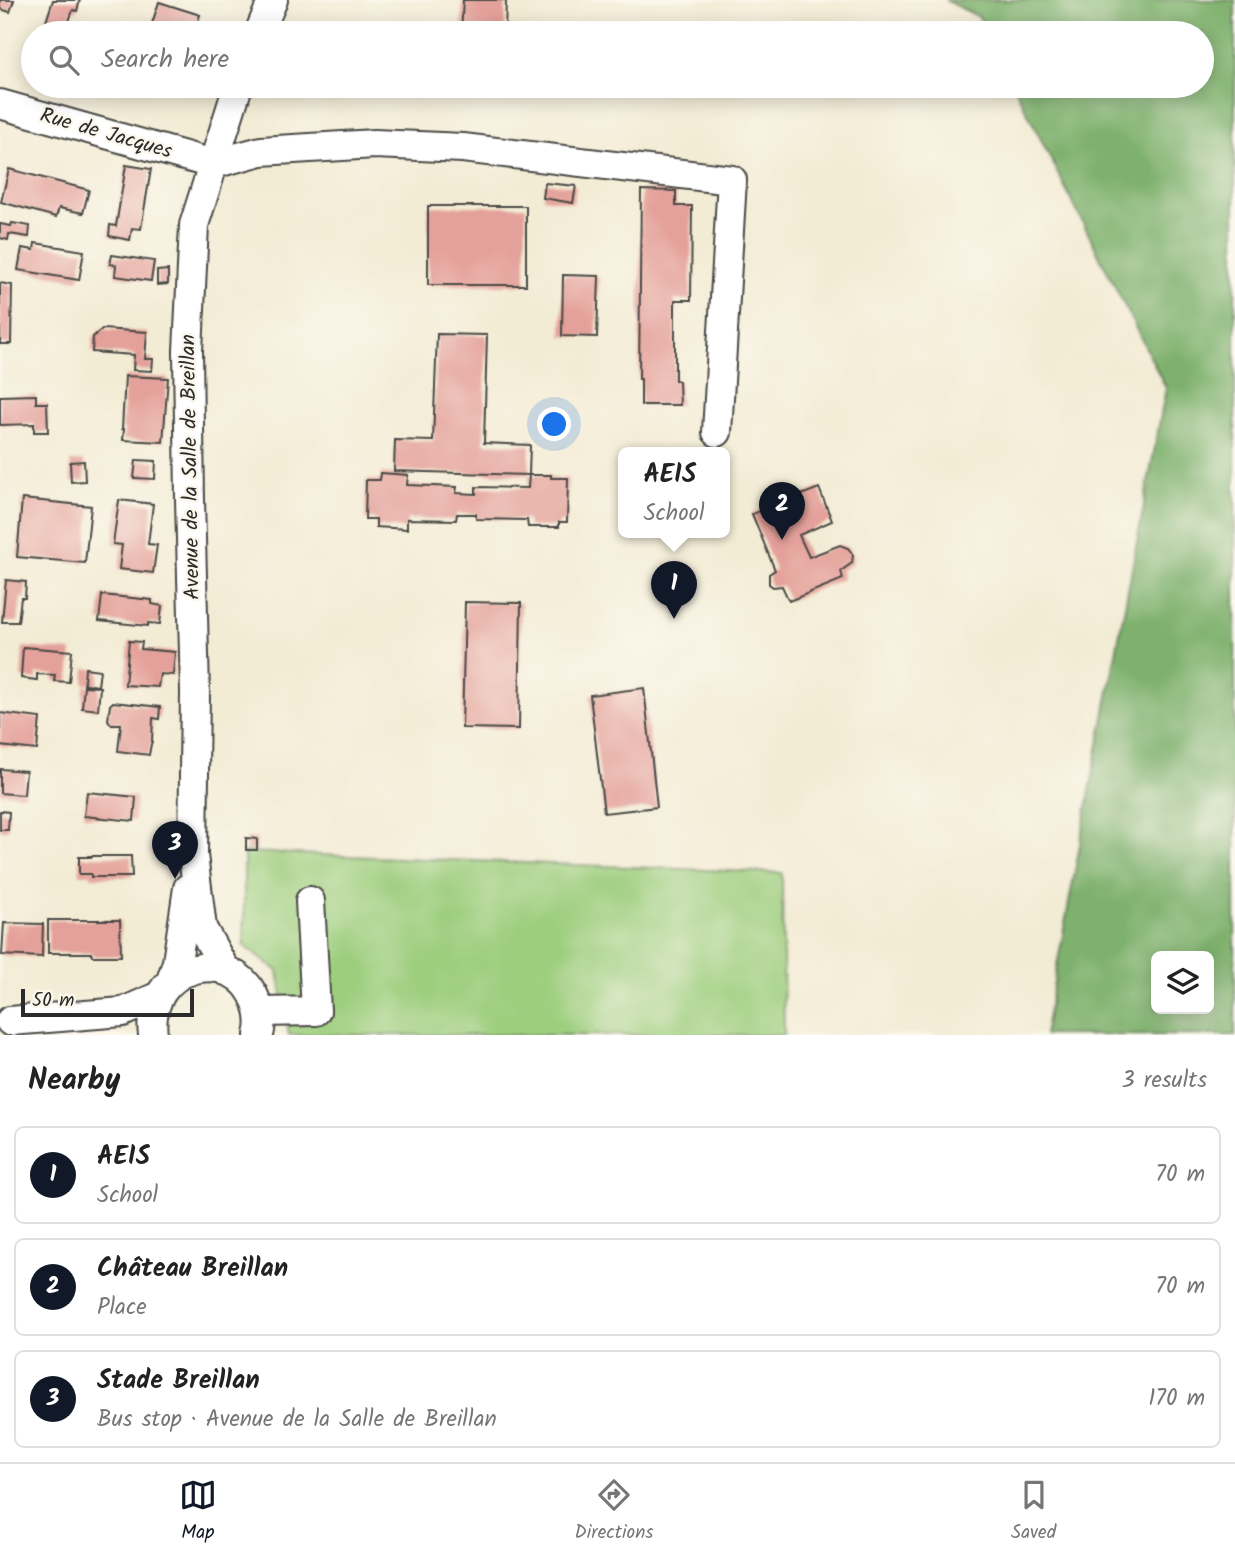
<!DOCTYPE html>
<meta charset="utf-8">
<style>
body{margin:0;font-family:Kalam,sans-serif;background:#f2f2f2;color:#222}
.controls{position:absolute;right:21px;bottom:21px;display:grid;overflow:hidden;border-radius:10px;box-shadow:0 4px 18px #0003}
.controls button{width:63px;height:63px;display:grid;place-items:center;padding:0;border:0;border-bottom:2px solid #e0e0e0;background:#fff;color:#222;font:35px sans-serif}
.scale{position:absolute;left:21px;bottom:18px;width:173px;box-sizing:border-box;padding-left:7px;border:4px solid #2b2b2b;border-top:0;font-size:19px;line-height:24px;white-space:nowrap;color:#2b2b2b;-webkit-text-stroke:5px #fbf7ec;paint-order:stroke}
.you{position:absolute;left:555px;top:425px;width:24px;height:24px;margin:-18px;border:5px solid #fff;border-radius:50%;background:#1a73e8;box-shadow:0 0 0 10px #1a73e833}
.badge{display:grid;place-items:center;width:46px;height:46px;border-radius:50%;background:#111827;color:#fff;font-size:23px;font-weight:700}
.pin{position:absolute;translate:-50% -58px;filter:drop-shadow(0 2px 4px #0008)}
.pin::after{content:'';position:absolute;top:37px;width:24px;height:21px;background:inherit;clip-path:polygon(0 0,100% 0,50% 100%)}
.popup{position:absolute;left:618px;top:447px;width:112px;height:91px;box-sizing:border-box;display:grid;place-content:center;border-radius:10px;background:#fff;filter:drop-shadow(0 2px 5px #0005);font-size:23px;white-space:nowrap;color:#767676}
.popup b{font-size:26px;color:#222}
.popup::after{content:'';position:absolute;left:50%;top:100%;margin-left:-14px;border:14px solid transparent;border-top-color:#fff}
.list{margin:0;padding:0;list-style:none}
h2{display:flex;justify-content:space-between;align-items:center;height:91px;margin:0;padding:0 28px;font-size:30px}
h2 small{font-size:23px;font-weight:400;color:#767676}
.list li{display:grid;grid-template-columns:46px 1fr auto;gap:21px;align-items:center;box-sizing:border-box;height:98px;margin:0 14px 14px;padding:0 14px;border:2px solid #e0e0e0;border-radius:10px}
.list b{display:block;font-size:26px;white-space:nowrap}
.list p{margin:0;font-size:23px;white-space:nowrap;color:#767676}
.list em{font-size:23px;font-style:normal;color:#767676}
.icon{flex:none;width:38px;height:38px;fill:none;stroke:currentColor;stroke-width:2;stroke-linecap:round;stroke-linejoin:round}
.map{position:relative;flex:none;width:1235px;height:1035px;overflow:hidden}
.search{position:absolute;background:#fff;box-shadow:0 4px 18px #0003;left:21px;right:21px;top:21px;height:77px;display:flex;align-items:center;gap:18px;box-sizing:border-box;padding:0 24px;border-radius:38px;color:#767676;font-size:26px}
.sheet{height:427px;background:#fff}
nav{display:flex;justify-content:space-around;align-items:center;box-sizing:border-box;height:98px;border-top:2px solid #e0e0e0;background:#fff;font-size:19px;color:#767676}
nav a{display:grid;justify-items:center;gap:4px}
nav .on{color:#111827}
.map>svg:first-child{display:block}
</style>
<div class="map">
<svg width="1235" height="1035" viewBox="0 0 1235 1035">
<rect width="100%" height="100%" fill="#fbf7ec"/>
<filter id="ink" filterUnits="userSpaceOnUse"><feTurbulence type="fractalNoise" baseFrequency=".0143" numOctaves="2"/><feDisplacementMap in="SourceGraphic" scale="14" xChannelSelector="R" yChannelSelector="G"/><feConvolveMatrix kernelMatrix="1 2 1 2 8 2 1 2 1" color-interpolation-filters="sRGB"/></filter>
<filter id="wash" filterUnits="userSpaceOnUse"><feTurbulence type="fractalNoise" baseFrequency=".00686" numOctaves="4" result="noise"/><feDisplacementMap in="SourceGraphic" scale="28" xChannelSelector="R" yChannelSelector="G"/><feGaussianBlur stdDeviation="1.57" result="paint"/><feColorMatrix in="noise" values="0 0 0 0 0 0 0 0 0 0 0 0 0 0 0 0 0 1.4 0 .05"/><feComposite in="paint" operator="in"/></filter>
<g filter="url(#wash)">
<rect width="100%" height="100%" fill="#f3ecd5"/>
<path fill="#9dce7e" stroke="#647c54" stroke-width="2" d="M244,852L782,873L784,1035H289L278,971L244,946Z"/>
<path fill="#7eb16d" stroke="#546e4c" stroke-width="2" fill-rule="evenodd" d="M945,0H1235V1035H1044L1166,388L1014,86H1202V33H988L979,17ZM1156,956H1209V1009H1156Z"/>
<g id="blocks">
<path fill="#e4a09a" d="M0,0H14L10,12L0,9Z
M53,0H80L77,11L73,10L65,33L44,28Z
M463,0H506L505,33H461Z
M159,2L200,15L194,33H149Z
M126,165L151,169L141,229L132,228L130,240L109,236L110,225L116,226Z
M9,169L89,190L83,213L59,208L56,217L1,202Z
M545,183L576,186L573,203L543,198Z
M641,190L676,191V206H692L691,300H675V380L679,381L680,405H641V379H639Z
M428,206H526V285H428Z
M12,223L30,226L29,237L9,234L8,240L0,238V224L11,226Z
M35,243L84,251L79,280L18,270L22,248L34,250Z
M112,255L154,261L151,281L115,276L116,265L110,264Z
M168,270V284L157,285V271Z
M563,275L599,276L597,337L562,336Z
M0,283L12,285L11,344H0Z
M102,329L147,332L145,359H153L152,371L133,370L134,355L92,352L93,337Z
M437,334L487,335L484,443L530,445L529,475L394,471L395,440L433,441Z
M125,376L168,378L163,442L123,440L124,429H122Z
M36,395V403H47L48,432H34V424L0,425V396Z
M136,460L156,461L155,479L134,478Z
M84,461L85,481L71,482L70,462Z
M381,473L408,475L407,485L457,487L456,493L476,494V487L528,488L529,475H551V478H568L567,522H559V527H528L527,520L476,519V514H457L456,520L407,519V529L376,527V519H365L366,480H380Z
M819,488L832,521L799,535L809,557L840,545L848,548L851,552L853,555L852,563L841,571L843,579L789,601L782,586L773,587L769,584V574L775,570L752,514Z
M22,499L91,506L85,563L17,557Z
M119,500L153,504L148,544L157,545L153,573L119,569L122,545L113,544Z
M6,580L26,582L25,598H21L18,622H2Z
M102,595L152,600V604L162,606L160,624L148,623V626L99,621Z
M465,602L521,603L519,729L462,728Z
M129,641L142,642L141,649L175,652L173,675L160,674L158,687L125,685Z
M23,647L72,651L69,682L54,681L55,675L37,674V680L21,678Z
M85,668L100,670L98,686L84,684Z
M84,686L100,687L98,710L82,708Z
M644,688L657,807L604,813L590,695Z
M113,702L160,707L159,719L153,718L152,742L151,744L149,755L118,751L121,724H111L108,720L110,705Z
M0,713L40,718L37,750L0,746Z
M0,769L26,771L24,795L0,793Z
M87,792L136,797L134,821L84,816Z
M0,811L9,812L8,830H0Z
M246,838L257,839V850H246Z
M89,856H131L132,877H91V874H79V857H90Z
M48,920H120L121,956H92L91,953H48Z
M4,923L43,924L42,957L2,955Z"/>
</g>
</g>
<g filter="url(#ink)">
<use href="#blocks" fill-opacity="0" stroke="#494844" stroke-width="2"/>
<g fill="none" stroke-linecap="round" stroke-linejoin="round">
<defs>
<path id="minor" d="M259,33L273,0
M0,104L213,164
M213,164L261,151L375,144L463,148L732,180L717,432
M226,971L202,928L193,855L195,692L190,500L188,351L194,225L238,86
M171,981L177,962L188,888
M260,1012L316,1011L310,901
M10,1021L123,1012L159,996
M153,1035C144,965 234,941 257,1003C261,1014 262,1024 259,1035"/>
</defs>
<use href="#minor" stroke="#494844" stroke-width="32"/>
<use href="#minor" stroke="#fff" stroke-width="28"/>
</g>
</g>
<g text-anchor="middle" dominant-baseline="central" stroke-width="5" stroke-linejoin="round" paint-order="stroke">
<g font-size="21" fill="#2b2b2b" stroke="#fbf7ec">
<text transform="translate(106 134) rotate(16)">Rue de Jacques</text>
<text transform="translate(191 467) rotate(-91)">Avenue de la Salle de Breillan</text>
</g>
</g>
</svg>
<div class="controls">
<button><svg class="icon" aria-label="layers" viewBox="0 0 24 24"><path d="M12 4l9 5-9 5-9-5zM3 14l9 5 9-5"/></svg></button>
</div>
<div class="scale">50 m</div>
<div class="you"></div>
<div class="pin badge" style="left:674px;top:619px">1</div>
<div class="popup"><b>AEIS</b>School</div>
<div class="pin badge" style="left:782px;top:540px">2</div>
<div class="pin badge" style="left:175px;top:879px">3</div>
<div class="search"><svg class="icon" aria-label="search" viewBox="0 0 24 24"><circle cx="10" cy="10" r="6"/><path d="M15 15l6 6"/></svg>Search here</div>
</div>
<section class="sheet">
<h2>Nearby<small>3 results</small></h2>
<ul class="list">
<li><span class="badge">1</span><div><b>AEIS</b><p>School</p></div><em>70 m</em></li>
<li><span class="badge">2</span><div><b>Château Breillan</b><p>Place</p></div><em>70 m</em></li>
<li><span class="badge">3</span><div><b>Stade Breillan</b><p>Bus stop · Avenue de la Salle de Breillan</p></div><em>170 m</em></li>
</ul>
</section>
<nav>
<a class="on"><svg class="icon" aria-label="map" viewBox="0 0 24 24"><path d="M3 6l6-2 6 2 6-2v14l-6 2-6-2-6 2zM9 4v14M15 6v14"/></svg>Map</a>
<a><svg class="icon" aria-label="directions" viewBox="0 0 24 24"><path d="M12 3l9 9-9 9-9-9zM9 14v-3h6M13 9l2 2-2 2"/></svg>Directions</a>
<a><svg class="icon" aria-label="saved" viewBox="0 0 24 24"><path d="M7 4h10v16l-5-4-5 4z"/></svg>Saved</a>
</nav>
